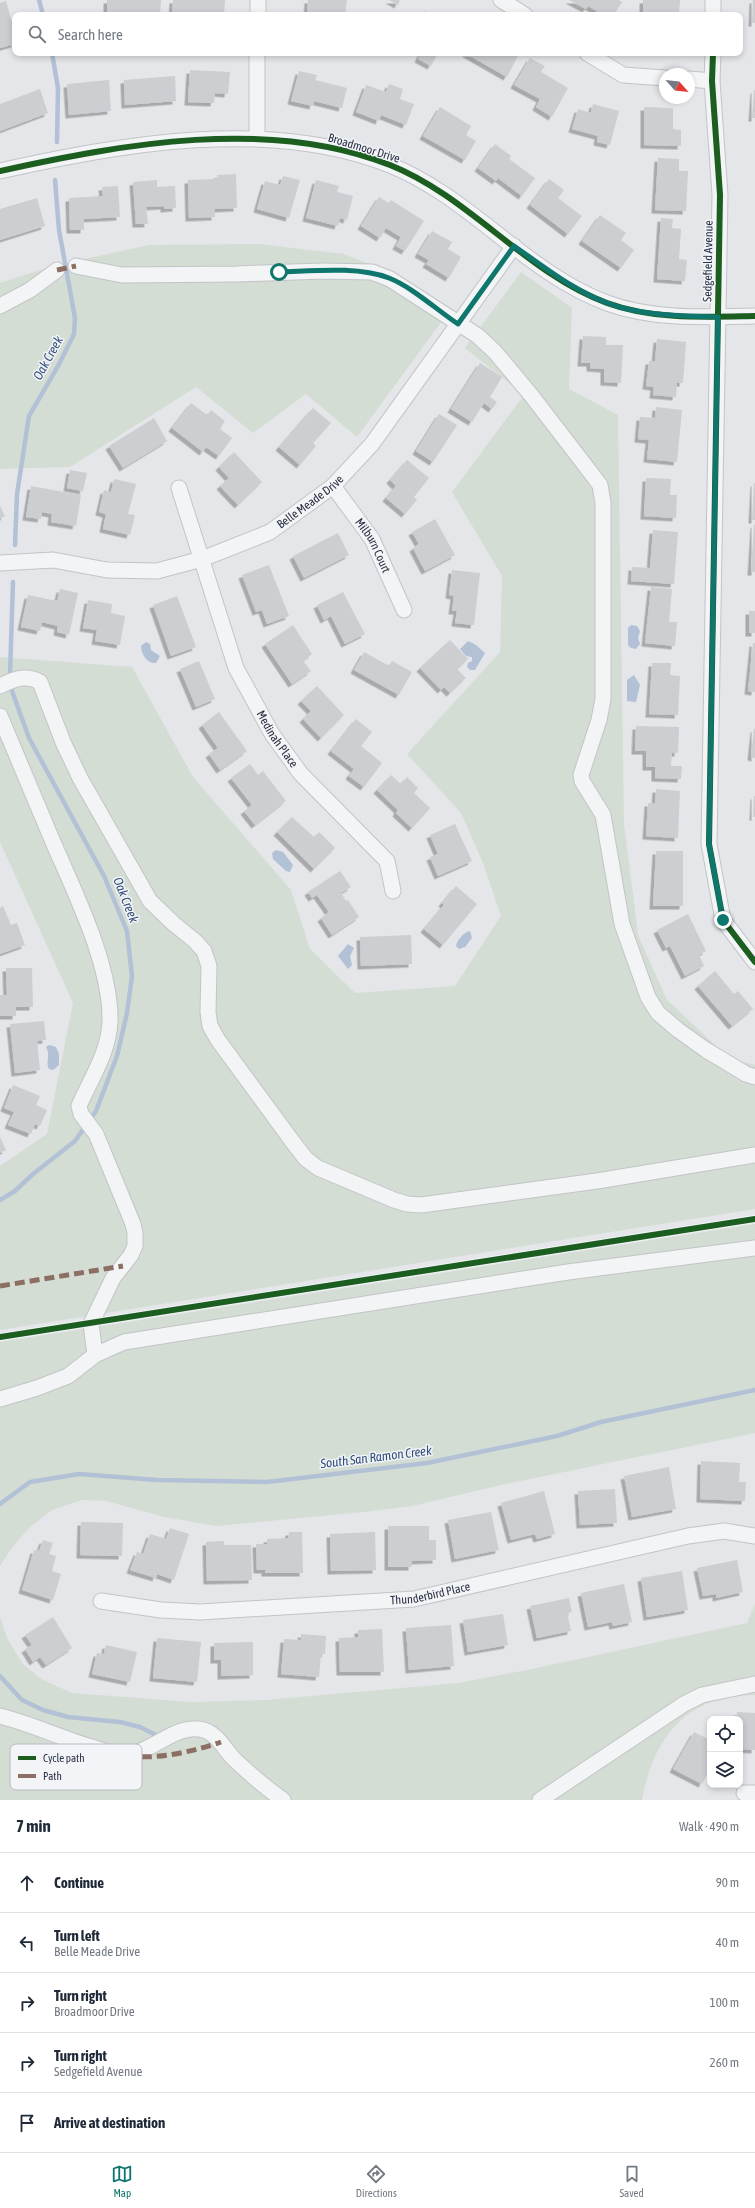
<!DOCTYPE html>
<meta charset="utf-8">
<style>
body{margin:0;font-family:"Asap Condensed",sans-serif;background:#f6f6f7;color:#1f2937}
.controls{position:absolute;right:12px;bottom:12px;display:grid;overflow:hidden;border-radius:8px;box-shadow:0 2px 6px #0003}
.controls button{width:36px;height:36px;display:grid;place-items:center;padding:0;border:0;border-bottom:1px solid #e0e1e3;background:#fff;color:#1f2937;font:20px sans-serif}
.compass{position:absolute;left:659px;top:68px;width:36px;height:36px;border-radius:50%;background:#fff;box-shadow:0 2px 6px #0003;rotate:117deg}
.stop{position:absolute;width:12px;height:12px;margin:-9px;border:3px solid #0f766e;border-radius:50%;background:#fff}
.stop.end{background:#0f766e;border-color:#fff;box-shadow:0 1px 4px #0008}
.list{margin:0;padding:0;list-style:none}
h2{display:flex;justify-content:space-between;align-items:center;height:52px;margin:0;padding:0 16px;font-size:17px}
h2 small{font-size:13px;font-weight:400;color:#747a83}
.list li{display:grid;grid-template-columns:26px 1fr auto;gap:12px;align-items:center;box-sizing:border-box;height:60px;padding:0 16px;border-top:1px solid #e0e1e3}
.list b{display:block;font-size:15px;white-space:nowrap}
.list p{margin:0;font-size:13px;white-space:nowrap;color:#747a83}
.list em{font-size:13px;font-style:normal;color:#747a83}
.icon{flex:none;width:22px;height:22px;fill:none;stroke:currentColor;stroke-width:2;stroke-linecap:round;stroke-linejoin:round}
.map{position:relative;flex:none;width:755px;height:1800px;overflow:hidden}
.search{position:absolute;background:#fff;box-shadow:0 2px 6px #0003;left:12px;right:12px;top:12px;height:44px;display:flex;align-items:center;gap:10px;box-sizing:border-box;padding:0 14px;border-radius:8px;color:#747a83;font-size:15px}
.sheet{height:352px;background:#fff}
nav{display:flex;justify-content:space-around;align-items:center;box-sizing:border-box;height:56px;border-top:1px solid #e0e1e3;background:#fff;font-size:11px;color:#747a83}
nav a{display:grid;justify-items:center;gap:2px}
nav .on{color:#0f766e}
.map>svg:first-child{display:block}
</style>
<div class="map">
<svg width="755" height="1800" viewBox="0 0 755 1800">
<defs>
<filter id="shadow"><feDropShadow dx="-3.5" dy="3.5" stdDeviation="0" flood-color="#0004"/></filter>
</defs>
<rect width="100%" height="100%" fill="#e4e6e9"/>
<path fill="#d4ddd4" d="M259,244L344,254L396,275L450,310L357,437L306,394L253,433L196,387L70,467L0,469V283L52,266L149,245Z
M521,272L572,308L569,389L618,415L624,824L638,935L667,1000L730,1059L755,1065V1209L0,1330V1166L47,1134L73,1003L0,842V657L132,667L193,777L291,890L310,949L355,993L455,986L501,916L483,863L461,813L407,754L500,652L502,576L452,492L524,395L465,348Z
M755,1224V1433L501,1485L412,1506L364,1512L216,1526L164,1517L106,1501L82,1500L52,1510L29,1528L11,1549L0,1566V1342Z
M755,1604V1695C688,1694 653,1737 642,1800H0V1617L7,1638L22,1663L41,1679L72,1693L191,1702L266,1700L458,1683L527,1670L747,1623Z"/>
<path fill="#b2c1d5" d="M631,625L637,626L640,631L638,638L640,644L636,649L631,648L628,645V628Z
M468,641L476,645L485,653L475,670H470L467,667L468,663L472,661V657L466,656L460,649Z
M146,642L150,644L151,650L160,656L156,663C148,664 141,655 141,646Z
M634,675L640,685L636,702L627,701V680Z
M276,850L283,852L293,865L290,872L286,871L273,859L272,853Z
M470,931L472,938L465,947L459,949L456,946C457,940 464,932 470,931Z
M348,944L354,948L350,956L352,965L348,969L338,956Z
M49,1045L56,1047L59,1054V1065L53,1070L49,1069C45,1062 51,1055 46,1047Z"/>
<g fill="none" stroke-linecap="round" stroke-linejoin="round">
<path stroke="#b2c1d5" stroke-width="4.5" d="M39,0L43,15
M52,53L58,88L57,142
M15,545L17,494L29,416L58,366L74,334L75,318L59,230L55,180
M0,1200L15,1191L33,1174L75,1141L96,1111L117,1056L127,1013L132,976L127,931L104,876L29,738L12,691L10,674L13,582
M0,1504L30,1482L79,1474L157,1480L267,1482L427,1463L557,1436L601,1422L755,1390
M0,1676L22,1700L43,1710L68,1717L120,1722L140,1727L160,1737"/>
</g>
<path fill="#ccced2" filter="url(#shadow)" d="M107,0H161L160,15H107Z
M173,0H225L224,15H172Z
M308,0H347L345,15H307Z
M389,0H400L398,5Z
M569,0H619L622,2L614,15H595L597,11L588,6L586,9Z
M643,0H680L679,14L650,15L643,13Z
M753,0H755V23H752Z
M6,1L15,33V44L0,48V3Z
M424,11L431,15H422Z
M421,53H438L431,66L418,59Z
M465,53H517L519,54L507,77Z
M530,58L545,66L541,72L568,88L552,117L536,107L540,99L514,85Z
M190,70L230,72L228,94L215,93L214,103L188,102Z
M299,71L317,75L315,80L347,88L342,108L314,101L313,106L291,101Z
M175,76L176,101L125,105L124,80Z
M109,80L111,111L69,115L67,84Z
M389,84L403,89L400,99L414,104L406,125L381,115L379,121L356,112L366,85L386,92Z
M40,89L48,113L0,131V104Z
M754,90H755V118H752Z
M593,104L619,111L610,145L597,142L598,136L572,129L578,109L591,113Z
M440,107L471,126L466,135L476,141L465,160L423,136Z
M644,107L673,108V129L681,130V146L644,145Z
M495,144L511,156L509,159L535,178L522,196L498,178L496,181L478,168Z
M658,158L679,159V171H688L686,211L655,210Z
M236,174L237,208L215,209V217L189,218L188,180L218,179L217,175Z
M283,176L300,180L289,218L257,209L265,181L280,185Z
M549,179L564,190L558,198L582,216L568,234L530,205Z
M157,180V187L175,186L176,208L164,209V206L146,207L148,224H136L133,182Z
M316,180L339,186L337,192L353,196L347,220L340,218L338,226L306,218Z
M118,186L120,217L84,219V230H70L69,198L103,196L102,187Z
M379,197L389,203L391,200L424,221L405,251L396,246L401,237L386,228L380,238L361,226Z
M37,198L45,226L0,240V209Z
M600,215L626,233L621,240L634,250L621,268L582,241Z
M661,218L673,219L672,228L681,229L679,259L687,260L685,281L657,279Z
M432,231L452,242L448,249L461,257L449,278L426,264L429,260L418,254Z
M583,336L606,337V345H623L621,383L604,382V369L590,368V363H581Z
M657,339L686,342L683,383H677L676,397L653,395L654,387L646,386L649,361H655Z
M480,363L502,377L490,397L497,402L492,409L484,403L472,422L451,409Z
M191,403L207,415L211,410L225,421L220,429L232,438L219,456L206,447L203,452L172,428Z
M656,407L682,410L677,462L647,459L649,440L638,439L640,417L655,418Z
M313,408L331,423L313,443L316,446L300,465L279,447Z
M439,414L457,425L433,462L416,451Z
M154,418L167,441L123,468L109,446Z
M234,452L262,482L238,505L220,486L229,478L219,467Z
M407,460L429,478L414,497L417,500L405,514L386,498L396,486L390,480Z
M70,470L87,473L83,491L67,488Z
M646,478L671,479L670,495H677L676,518L644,516Z
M114,479L136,484L128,514L135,515L130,535L103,529L106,514L99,512L104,490L111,492Z
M754,483H755V520H752Z
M31,486L81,495L76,526L51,522L52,514L42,512L41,519L26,517Z
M0,506L5,516L0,519Z
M435,519L455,555L425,571L413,548L419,544L412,532Z
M754,524L755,525V572H751Z
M653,530L678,532L674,584L631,581L632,567L650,568Z
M338,533L349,555L304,578L293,556Z
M269,565L289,616L267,624L262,610L256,612L242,575Z
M452,570L480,573L474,625L455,623L457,611H452L454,596L449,595Z
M651,587L672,589L669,622H677L675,646L645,643Z
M60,589L78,593L69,635L57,632L58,626L42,622L40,631L21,627L28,595L57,601Z
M343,592L365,634L345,644L331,616L324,620L317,605Z
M177,596L196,647L171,656L153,605Z
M88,600L112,604L111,613L125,616L120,645L95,641L97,630L83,628Z
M749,611H755V633H749Z
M293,625L312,654L303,661L311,671L292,684L265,644Z
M450,640L468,659L457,669L466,678L450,693L444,687L441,690L420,668Z
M753,643H755V692L748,691Z
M364,652L389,666L392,661L412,672L399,695L354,670Z
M199,661L215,699L196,707L180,669Z
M652,663H671L670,675L680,676L678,715L649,714Z
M317,686L344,715L321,738L303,719L311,711L301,701Z
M219,712L247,751L220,770L209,754L218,748L202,725Z
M356,719L372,732L361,746L382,763L364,787L349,776L354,769L331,751Z
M636,726L679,727L678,753H672L671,766H682L681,779L655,778V767H646V751H635Z
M754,729H755V758L751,757Z
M250,764L258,775L263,771L286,801L255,825L244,811L252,805L231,778Z
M391,775L401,784L407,777L418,788L414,793L430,808L412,828L396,813L398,810L377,790Z
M656,789L680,791L678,838L646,836L648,803H655Z
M754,796H755V817H753Z
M292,817L314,837L319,832L335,848L314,869L277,832Z
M455,824L472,861L438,876L430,857L438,854L430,835Z
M656,851H683V906H653Z
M340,871L351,887L341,893L346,901L348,900L359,917L332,935L321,918L329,912L317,895L312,898L308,892Z
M456,886L477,904L443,945L424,929L444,905L442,903Z
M3,906L11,925L17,923L25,945L0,954V908Z
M688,914L706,951L699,955L704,966L685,976L670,946L666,948L657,930Z
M411,935L412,964L361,966L360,937Z
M6,968H32L33,1007H16V1016H0V995H7Z
M715,971L734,994L738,991L753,1009L732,1026L698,986Z
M44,1021L46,1040L37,1041L40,1070L15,1073L10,1024Z
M13,1085L40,1096L36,1105L47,1110L40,1126L35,1124L31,1134L8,1125L14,1112L4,1108Z
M0,1137L6,1150L0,1153Z
M701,1461L740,1463L739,1482H746L745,1501L700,1499Z
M669,1467L676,1509L632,1517L624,1476Z
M615,1489L617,1523L580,1525L578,1491Z
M544,1491L555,1534L537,1539L535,1534L511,1540L501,1503Z
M491,1512L499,1550L455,1559L448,1520Z
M81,1522L123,1523L122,1556L80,1555Z
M388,1526H429V1540H436V1560L412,1561V1567H388Z
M170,1528L189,1534L174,1580L157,1574L156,1578L130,1570L137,1552L143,1554L150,1534L166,1539Z
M289,1532H302L303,1573H265V1570H257L256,1544H267V1539L288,1538Z
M375,1532L376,1570L331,1571L330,1534Z
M43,1540L53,1543L49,1554L56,1556L52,1571L61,1574L53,1600L22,1590L34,1550L39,1551Z
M224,1541V1545H251L252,1580L207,1581L206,1542Z
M737,1560L743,1592L716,1598V1594L703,1596L697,1568Z
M682,1571L688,1610L647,1617L641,1578Z
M624,1584L632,1622L613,1626L612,1622L588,1627L581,1593Z
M569,1598L572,1612L567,1613L571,1631L537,1638L530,1606Z
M503,1614L508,1645L468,1652L463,1620Z
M53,1617L72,1648L46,1665L40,1657L33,1662L25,1649L32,1645L25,1635Z
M451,1625L454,1666L409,1670L406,1628Z
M382,1629L384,1672H340L339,1638L358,1637V1630Z
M301,1634L326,1636L325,1654H321L319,1677L281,1674L284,1639L301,1640Z
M157,1638L201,1642L197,1682L153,1678Z
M253,1642V1675L221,1676V1660H214V1643Z
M106,1645L137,1652L130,1682L92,1674L97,1653L104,1654Z
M737,1712L755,1713V1750L740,1749V1719H737Z
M694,1732L710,1740V1749L707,1755L710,1756V1769L702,1784L673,1769Z"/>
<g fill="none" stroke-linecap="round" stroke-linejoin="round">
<defs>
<g id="minor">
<path d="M501,0L525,15"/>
<path d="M258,15V0"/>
<path d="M713,15V0"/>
<path d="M587,53L623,75L665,78"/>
<path d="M713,53L712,81L720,195L709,844L723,920L755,962"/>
<path d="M689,79L712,81"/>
<path d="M257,138V53"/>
<path d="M0,171C122,144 269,117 390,165C470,197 526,273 607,303C653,320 707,317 755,316"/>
<path d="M76,266L122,275L236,274L323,271L372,272L390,279L478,336L495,352L531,395L591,473L600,485L603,503V699L599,720L581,775L582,781L603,815L622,924L648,997L658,1013L678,1030L706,1050L746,1074L755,1077"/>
<path d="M0,306L30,290L57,270"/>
<path id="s1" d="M333,486L372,539L404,610"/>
<path id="s2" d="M179,488L236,668L272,734L301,774L387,861L393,891"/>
<path id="s3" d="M0,563L53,560L107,570L157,571L202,559L270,532L333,486L372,444L514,246"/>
<path d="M0,686C14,679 26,674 40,682L63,742L80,778L150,901L174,924L195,941L204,951L209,966L208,1012L210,1026L218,1040L295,1145L306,1159L318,1168L394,1200L407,1204L421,1205L597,1181L755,1155"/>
<path d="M0,716C18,758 35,800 53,842C75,893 111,965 110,1021C109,1052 91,1078 79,1106L81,1114L96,1134L133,1224L135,1233V1246L131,1255L113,1278L91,1324L95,1355"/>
<path d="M0,1399L37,1388L68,1376L95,1355L124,1342L568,1272L755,1248"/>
<path id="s4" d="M101,1601L161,1610L200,1612L414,1599L688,1536L724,1531L755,1536"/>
<path d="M0,1716C32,1724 63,1739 95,1748C104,1751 117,1755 127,1755C153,1752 177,1722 204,1730C219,1735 225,1751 236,1761C251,1775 266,1788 283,1800"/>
<path d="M744,1793H755"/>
<path d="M540,1800L684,1704L702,1695L755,1684"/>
</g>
</defs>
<use href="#minor" stroke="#c2c4c7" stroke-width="17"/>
<use href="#minor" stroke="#f3f4f6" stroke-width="15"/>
<path stroke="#8d6e63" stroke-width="5" stroke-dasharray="10 5" stroke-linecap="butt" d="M57,270L76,266
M0,1286L123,1266
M127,1755C153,1761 195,1751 221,1742"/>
<defs>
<path id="cycleway" d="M713,53L712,81L720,195L709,844L723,920L755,962
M0,171C122,144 269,117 390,165C470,197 526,273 607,303C653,320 707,317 755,316
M0,1337L755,1219"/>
</defs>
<use href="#cycleway" stroke="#f2f4f8" stroke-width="8"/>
<use href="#cycleway" stroke="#1b5e20" stroke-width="6"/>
</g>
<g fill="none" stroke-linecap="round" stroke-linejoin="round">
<path stroke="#0f766e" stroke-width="5" d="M279,272C313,271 357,266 389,278C412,287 437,310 458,324L514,246C544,267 573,290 607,303C642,316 681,316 718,317L709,844L723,920"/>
</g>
<g text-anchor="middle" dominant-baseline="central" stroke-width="3" stroke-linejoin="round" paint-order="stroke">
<g font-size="12" fill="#293144" stroke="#f2f4f8">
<text transform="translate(364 148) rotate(17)">Broadmoor Drive</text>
<text transform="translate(708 261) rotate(-89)">Sedgefield Avenue</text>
<text stroke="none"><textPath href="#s3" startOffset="328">Belle Meade Drive</textPath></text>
<text stroke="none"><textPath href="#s1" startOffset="72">Milburn Court</textPath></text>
<text stroke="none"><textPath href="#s2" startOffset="271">Medinah Place</textPath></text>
<text stroke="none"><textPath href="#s4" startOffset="331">Thunderbird Place</textPath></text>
</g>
<g font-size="13" font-style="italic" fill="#314e7a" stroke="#f2f4f8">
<text transform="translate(48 358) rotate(-61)">Oak Creek</text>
<text transform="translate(126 900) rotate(68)">Oak Creek</text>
<text transform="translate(376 1457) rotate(-7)">South San Ramon Creek</text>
</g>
</g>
<rect x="10" y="1744" width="132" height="46" rx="6" fill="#f2f4f8" stroke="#b6bac2" stroke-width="1"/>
<rect x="18" y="1756" width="18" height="4" fill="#1b5e20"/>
<rect x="18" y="1774" width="18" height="4" fill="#8d6e63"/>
<g font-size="11" fill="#293144">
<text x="43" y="1762">Cycle path</text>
<text x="43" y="1780">Path</text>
</g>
</svg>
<div class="controls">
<button><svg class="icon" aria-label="locate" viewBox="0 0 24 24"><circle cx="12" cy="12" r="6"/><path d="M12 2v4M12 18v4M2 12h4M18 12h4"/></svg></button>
<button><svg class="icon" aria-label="layers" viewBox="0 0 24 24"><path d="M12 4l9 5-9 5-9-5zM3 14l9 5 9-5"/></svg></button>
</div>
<svg class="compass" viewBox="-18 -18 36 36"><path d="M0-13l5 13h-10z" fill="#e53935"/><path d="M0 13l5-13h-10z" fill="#747a83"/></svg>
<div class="stop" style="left:279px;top:272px"></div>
<div class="stop end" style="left:723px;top:920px"></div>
<div class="search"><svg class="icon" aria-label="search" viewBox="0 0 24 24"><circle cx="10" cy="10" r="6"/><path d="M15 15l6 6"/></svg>Search here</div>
</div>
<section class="sheet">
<h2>7 min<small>Walk · 490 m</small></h2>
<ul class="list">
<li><svg class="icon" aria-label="ahead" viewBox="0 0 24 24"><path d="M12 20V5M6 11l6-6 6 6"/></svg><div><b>Continue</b></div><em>90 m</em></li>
<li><svg class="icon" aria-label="left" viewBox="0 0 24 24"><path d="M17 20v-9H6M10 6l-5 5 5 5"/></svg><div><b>Turn left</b><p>Belle Meade Drive</p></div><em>40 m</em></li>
<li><svg class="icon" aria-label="right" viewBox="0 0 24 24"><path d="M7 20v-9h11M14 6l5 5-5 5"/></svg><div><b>Turn right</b><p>Broadmoor Drive</p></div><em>100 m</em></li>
<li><svg class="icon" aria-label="right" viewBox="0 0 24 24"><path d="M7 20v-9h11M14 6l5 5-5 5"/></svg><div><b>Turn right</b><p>Sedgefield Avenue</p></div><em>260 m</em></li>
<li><svg class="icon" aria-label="arrive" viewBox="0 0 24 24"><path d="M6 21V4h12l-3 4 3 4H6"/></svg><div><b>Arrive at destination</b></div></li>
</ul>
</section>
<nav>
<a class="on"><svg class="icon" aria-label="map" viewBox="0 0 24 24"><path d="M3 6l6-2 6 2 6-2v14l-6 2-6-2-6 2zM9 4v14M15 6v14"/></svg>Map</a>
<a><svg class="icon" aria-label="directions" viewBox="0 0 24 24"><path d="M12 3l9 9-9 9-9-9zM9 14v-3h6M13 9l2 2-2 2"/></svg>Directions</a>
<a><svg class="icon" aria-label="saved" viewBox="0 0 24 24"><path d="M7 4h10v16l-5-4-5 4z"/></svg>Saved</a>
</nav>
